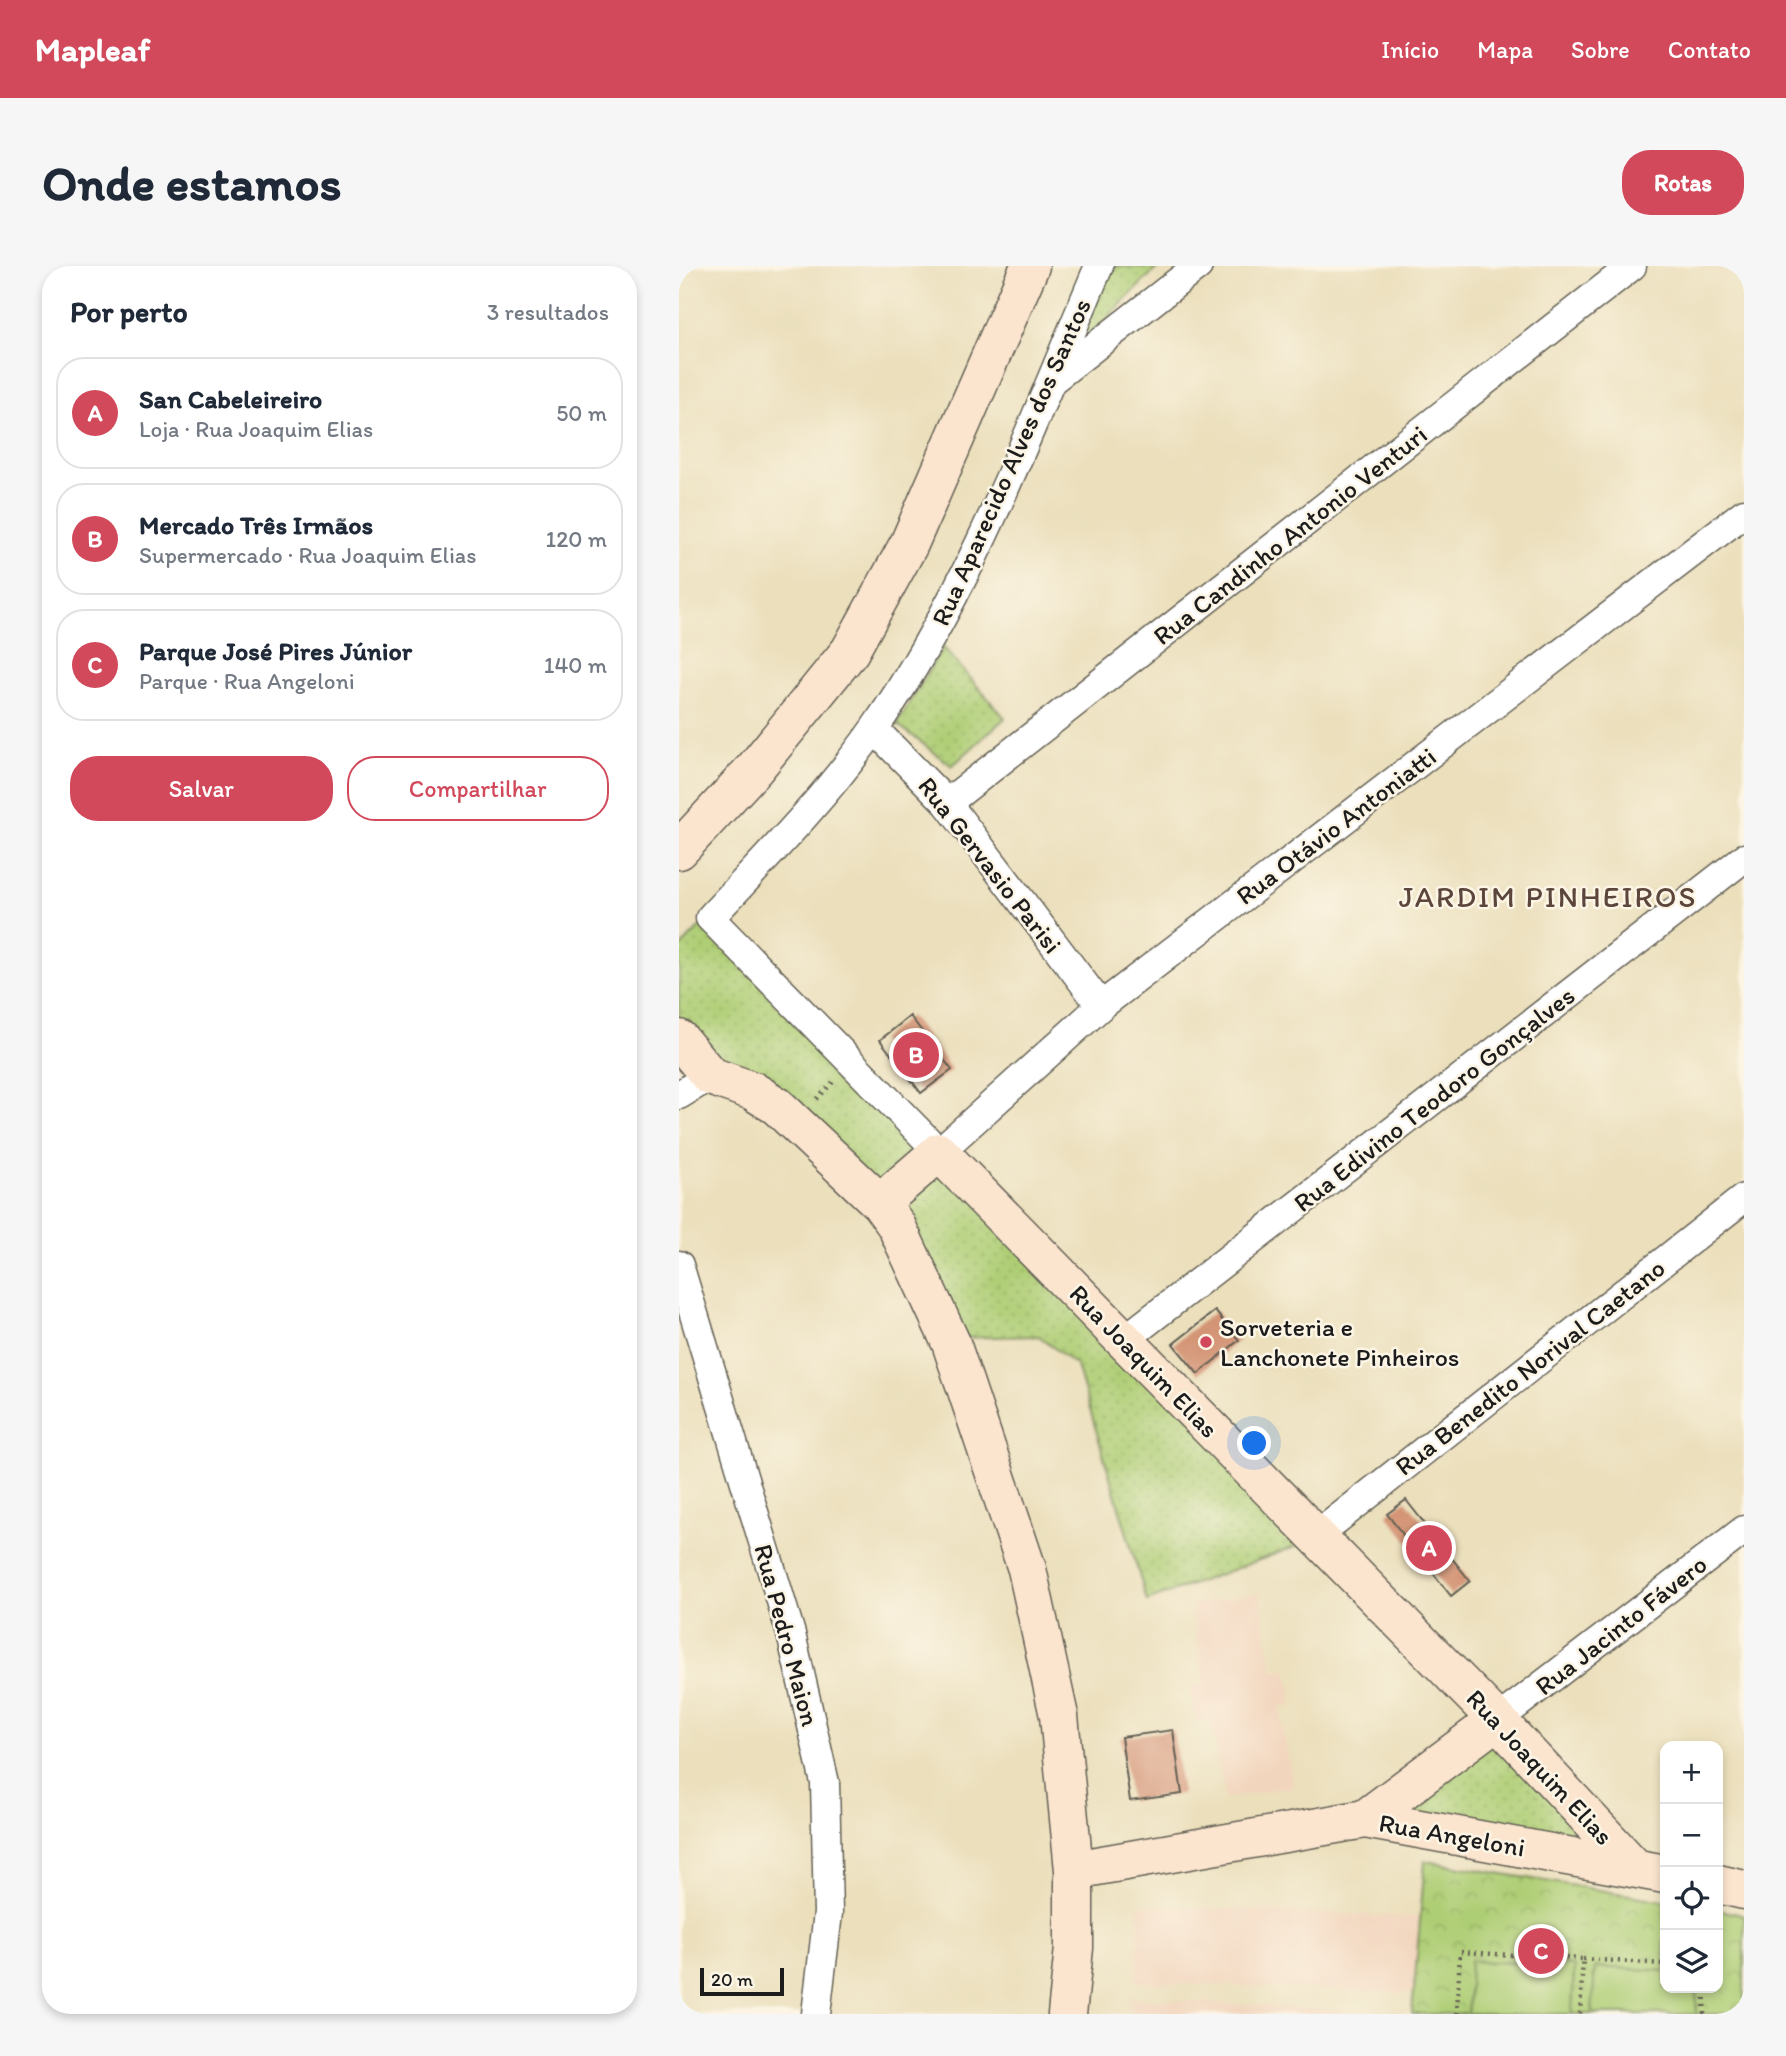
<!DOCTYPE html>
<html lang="pt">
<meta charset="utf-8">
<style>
body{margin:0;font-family:Itim,sans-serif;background:#f6f6f7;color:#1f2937}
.controls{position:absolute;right:21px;bottom:21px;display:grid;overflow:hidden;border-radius:14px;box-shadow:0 4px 10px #0003}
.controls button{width:63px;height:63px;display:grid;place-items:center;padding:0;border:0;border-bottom:2px solid #e0e1e3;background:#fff;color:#1f2937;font:35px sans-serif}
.scale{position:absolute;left:21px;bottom:18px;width:84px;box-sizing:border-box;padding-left:7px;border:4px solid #1c1c1c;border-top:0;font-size:19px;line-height:24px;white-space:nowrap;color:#1c1c1c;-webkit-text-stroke:5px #fcf5e5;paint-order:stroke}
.you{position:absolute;left:576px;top:1178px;width:24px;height:24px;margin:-18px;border:5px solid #fff;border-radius:50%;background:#1a73e8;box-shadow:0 0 0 10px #1a73e833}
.badge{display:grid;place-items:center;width:46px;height:46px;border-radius:50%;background:#d1495b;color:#fff;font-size:23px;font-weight:700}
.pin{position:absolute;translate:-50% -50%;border:4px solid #fff;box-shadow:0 2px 7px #0006}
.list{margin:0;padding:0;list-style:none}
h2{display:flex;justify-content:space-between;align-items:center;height:91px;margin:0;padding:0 28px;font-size:30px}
h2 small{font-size:23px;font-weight:400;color:#747a83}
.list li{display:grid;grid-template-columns:46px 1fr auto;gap:21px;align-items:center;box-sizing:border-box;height:112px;margin:0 14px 14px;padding:0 14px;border:2px solid #e0e1e3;border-radius:28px}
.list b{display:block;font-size:26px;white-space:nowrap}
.list p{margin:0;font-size:23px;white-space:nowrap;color:#747a83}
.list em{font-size:23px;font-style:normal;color:#747a83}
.actions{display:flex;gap:14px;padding:21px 28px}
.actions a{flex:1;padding:16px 0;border:2px solid #d1495b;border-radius:28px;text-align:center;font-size:24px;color:#d1495b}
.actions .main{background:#d1495b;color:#fff}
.icon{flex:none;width:38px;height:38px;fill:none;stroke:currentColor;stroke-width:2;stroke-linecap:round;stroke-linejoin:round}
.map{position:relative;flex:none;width:1065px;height:1748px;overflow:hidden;border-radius:28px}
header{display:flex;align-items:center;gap:42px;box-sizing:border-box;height:98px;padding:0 35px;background:#d1495b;color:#fff}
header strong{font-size:33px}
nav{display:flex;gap:38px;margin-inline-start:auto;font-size:24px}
.intro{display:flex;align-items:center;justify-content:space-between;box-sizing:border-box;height:168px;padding:0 42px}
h1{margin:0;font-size:49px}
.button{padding:18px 32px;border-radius:28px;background:#d1495b;color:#fff;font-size:24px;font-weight:700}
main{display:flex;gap:42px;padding:0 42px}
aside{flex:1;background:#fff;border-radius:28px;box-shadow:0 4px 10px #0003}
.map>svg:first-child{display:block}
</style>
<header>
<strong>Mapleaf</strong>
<nav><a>Início</a><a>Mapa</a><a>Sobre</a><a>Contato</a></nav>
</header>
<div class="intro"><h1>Onde estamos</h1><a class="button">Rotas</a></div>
<main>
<aside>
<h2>Por perto<small>3 resultados</small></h2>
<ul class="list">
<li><span class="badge">A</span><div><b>San Cabeleireiro</b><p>Loja · Rua Joaquim Elias</p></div><em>50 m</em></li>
<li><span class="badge">B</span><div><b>Mercado Três Irmãos</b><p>Supermercado · Rua Joaquim Elias</p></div><em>120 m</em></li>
<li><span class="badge">C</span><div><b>Parque José Pires Júnior</b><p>Parque · Rua Angeloni</p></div><em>140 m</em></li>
</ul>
<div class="actions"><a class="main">Salvar</a><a>Compartilhar</a></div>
</aside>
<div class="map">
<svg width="1065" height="1748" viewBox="0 0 1065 1748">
<defs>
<pattern id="grass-dots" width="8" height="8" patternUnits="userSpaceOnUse" patternTransform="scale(1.75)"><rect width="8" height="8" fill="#aece75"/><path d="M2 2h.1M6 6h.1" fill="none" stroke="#95b065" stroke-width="1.8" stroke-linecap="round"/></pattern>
<pattern id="park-crowns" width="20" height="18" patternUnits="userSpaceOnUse" patternTransform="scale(1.75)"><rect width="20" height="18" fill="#aece75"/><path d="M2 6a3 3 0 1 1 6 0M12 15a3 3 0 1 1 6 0" fill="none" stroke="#95b065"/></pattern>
</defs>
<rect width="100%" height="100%" fill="#fcf5e5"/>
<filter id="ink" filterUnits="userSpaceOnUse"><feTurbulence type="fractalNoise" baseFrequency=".0143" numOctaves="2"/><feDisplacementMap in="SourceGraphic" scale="14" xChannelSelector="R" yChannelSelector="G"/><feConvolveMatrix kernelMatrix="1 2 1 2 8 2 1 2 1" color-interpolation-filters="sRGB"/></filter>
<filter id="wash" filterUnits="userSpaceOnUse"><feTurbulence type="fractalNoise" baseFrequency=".00686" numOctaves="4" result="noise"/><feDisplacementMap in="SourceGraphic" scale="28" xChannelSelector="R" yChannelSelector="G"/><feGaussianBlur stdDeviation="1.57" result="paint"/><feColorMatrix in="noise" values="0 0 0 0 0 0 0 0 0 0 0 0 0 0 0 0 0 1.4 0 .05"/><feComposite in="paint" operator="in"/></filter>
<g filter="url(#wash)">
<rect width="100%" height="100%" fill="#ebdfbc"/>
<path fill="#f2d5bd" d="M580,1327L594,1405L608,1403L614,1438L600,1441L614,1520L546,1532L532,1453L518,1455L511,1420L526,1417L512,1339Z
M460,1640L739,1651L736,1727L457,1716Z
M451,1732L721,1748H451Z"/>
<path fill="url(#grass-dots)" stroke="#657548" stroke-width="2" d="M433,0L479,1L398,82Z
M264,381L326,452L273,500L218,458Z
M24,658L250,886L201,926L36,804L0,758V683Z
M259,896L632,1275L468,1335L398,1100L360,1070L277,1072L208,938Z
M817,1465L933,1590L704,1549Z"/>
<path fill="url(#park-crowns)" stroke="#657548" stroke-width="2" d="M746,1595L986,1635V1722H1039V1644L1065,1649V1748H733Z"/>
<path fill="#aece75" stroke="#657548" stroke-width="2" d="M791,1695L895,1700L893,1748H789Z
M916,1701L986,1705V1722H1018L1017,1748H913Z"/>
<g id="blocks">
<path fill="#d49476" d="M231,750L273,804L242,827L201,774Z
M536,1045L560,1074L519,1108L494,1078Z
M727,1234L791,1315L772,1330L708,1248Z
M494,1464L503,1528L451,1535L442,1471Z"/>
</g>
</g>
<g filter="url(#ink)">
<use href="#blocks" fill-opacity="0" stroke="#646054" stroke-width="2"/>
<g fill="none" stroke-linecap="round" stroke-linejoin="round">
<defs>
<path id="street" d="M420,0C353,157 293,322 195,463C147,531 88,591 31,652L260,886L422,740L1065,247
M372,115L519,0
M195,463L268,537L422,740
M268,537L953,0
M0,829L31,810
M0,999L112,1368L146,1517L149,1647L137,1748
M445,1074L1065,592
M637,1270L1065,932
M818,1454L1065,1264"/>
<path id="secondary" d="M0,584L76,502L171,385L230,278L351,0
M0,773L31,810L74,825L98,840L201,937L217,959L272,1077L348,1303L380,1450L395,1604V1682L388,1748
M201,937L260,886L818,1454L955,1601
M686,1553L818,1454
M395,1604L686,1553L986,1608
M1039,1618L1065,1624"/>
</defs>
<use href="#street" stroke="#646054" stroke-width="31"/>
<use href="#secondary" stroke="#646054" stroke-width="41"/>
<path stroke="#646054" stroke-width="4.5" stroke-dasharray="2 5" stroke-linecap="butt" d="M138,833L154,816
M904,1693L986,1698
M778,1748L781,1686L904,1693L901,1748
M1025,1748L1026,1722"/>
<use href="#street" stroke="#fff" stroke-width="28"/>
<use href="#secondary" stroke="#fbe5cf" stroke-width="38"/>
</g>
</g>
<circle fill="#d1495b" stroke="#fcf5e5" stroke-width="2.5" cx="527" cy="1076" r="7"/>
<g text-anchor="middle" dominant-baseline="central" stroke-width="5" stroke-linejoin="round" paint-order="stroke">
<g font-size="26" fill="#1c1c1c" stroke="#fcf5e5">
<text transform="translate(332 196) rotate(-66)">Rua Aparecido Alves dos Santos</text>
<text transform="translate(611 269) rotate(-38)">Rua Candinho Antonio Venturi</text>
<text transform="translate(657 560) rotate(-37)">Rua Otávio Antoniatti</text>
<text transform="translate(311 599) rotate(52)">Rua Gervasio Parisi</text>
<text transform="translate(755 833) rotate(-38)">Rua Edivino Teodoro Gonçalves</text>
<text transform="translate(465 1095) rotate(46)">Rua Joaquim Elias</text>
<text transform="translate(851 1101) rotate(-38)">Rua Benedito Norival Caetano</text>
<text transform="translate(942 1359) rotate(-38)">Rua Jacinto Fávero</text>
<text transform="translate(108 1369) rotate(75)">Rua Pedro Maion</text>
<text transform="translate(861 1501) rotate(47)">Rua Joaquim Elias</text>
<text transform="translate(773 1569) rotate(10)">Rua Angeloni</text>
</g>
<g font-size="26" fill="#1c1c1c" stroke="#fcf5e5" text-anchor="start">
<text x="541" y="1061">Sorveteria e<tspan x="541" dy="30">Lanchonete Pinheiros</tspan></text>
</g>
<g font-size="30" letter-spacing="2" fill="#5c463c" stroke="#fcf5e5">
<text x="869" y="630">JARDIM PINHEIROS</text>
</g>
</g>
</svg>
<div class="controls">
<button>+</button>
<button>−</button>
<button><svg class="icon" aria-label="locate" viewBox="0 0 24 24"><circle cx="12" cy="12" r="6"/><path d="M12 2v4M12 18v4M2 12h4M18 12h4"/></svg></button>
<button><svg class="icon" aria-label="layers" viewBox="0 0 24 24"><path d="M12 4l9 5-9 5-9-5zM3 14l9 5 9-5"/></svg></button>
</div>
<div class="scale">20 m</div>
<div class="you"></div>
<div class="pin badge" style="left:750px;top:1282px">A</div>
<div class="pin badge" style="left:237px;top:789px">B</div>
<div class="pin badge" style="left:862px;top:1685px">C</div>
</div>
</main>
